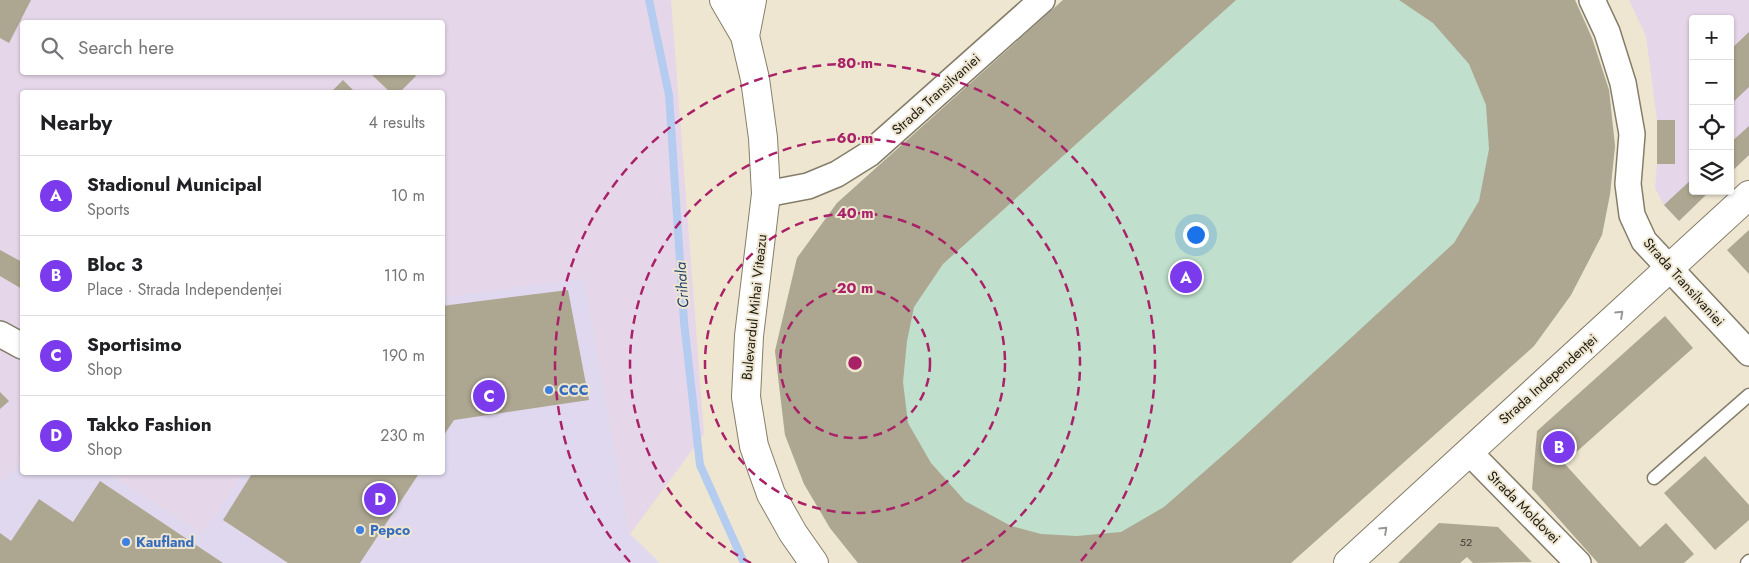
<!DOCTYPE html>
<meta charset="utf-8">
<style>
body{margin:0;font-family:Jost,sans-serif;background:#f2f2f2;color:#202124}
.controls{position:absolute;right:15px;top:15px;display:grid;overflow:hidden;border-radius:5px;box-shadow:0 1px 4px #0004}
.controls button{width:45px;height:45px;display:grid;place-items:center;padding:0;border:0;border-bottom:1px solid #e0e0e0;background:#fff;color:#202124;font:25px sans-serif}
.you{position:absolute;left:1195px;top:234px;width:18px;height:18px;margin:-12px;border:4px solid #fff;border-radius:50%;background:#1a73e8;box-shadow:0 0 0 8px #1a73e833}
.badge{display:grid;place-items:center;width:32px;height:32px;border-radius:50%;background:#7c3aed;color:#fff;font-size:16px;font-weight:700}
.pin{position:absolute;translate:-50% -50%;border:2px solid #fff;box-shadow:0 1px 5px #0006}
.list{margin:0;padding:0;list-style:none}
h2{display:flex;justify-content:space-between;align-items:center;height:65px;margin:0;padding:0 20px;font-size:21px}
h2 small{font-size:16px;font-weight:400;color:#757577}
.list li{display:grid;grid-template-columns:32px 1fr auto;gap:15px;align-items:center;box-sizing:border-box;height:80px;padding:0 20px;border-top:1px solid #e0e0e0}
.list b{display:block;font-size:19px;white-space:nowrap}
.list p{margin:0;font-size:16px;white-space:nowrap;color:#757577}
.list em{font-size:16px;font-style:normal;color:#757577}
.icon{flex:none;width:28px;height:28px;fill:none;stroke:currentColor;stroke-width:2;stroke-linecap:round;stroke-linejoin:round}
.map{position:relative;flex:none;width:1749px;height:563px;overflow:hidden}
.search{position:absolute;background:#fff;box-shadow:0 1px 4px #0004;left:20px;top:20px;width:425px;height:55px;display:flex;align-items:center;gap:12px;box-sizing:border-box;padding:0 18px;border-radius:5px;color:#757577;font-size:19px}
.panel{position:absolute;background:#fff;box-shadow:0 1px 4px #0004;left:20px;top:90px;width:425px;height:385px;border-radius:5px}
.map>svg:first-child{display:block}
</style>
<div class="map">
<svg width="1749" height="563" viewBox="0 0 1749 563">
<rect width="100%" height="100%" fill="#eee6d0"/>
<path fill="#e0d8ee" d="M584,277L630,534L660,563H0V482L22,461V472L110,473L203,533L242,473L442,472L443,297Z"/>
<path fill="#e6d6e9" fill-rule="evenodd" d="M0,0H671L704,434L630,534L584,278L443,297L442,92H22V461L0,482ZM22,22H442V72H22Z
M1629,0H1749V155L1730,173V19H1693V191H1710L1679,221L1664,205L1655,188L1657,164V120L1646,36Z
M110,473H242L203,533Z"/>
<path fill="#c0dfcc" d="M1063,0H1575L1592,38L1609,90L1615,146L1610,194L1602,235L1571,295L1534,346L1291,563H858L830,528L804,484L785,435L775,351L797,258L837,203Z"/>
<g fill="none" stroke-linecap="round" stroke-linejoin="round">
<path stroke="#b4ccf0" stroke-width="8" d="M649,0L669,95L684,322L700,465L744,563"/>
</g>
<path fill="#ada691" d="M0,0H31L9,43L0,38Z
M1063,0H1236L943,264L914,307L907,341L903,382L908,423L931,463L965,501L1011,526L1041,534L1077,536L1121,532L1164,507L1238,442L1454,243L1479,201L1489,149L1486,105L1469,64L1433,23L1399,0H1575L1592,38L1609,90L1615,146L1610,194L1602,235L1571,295L1534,346L1291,563H858L830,528L804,484L785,435L775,351L797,258L837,203Z
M1749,32V87L1730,105V50Z
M372,72H412L416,76L400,92H390L371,74Z
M343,80L355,92H331Z
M1657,120H1675V164H1657Z
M1749,126V155L1730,173V143Z
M1693,178V191H1710L1679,221L1664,205Z
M1749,230V274L1727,250Z
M0,250L22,262V289L0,276Z
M568,290L589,400L454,420L442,438V306Z
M1665,316L1693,348L1564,463L1640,547L1666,523L1694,554L1684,563H1598L1532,489L1537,431Z
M0,392L9,401L0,409Z
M1705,456L1749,505V520L1715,550L1664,493Z
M253,472H420L360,563H288L223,520Z
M100,481L223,563H0V533L11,541L39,499L73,522Z
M1439,523L1498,527L1532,562L1473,563L1467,557L1460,563H1398Z"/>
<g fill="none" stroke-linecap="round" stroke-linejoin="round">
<defs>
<path id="lane" d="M1654,478L1749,395
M1747,563L1749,561"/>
<path id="street" d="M1592,0L1607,32L1623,83L1632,134L1628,184L1632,215L1644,241L1749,353
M766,194L808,186L837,174L869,154L1042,0
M0,334L22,346
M1469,452L1578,563"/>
<path id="secondary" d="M724,0L745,36L755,79L763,138L766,194L749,336L746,397L754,446L771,494L793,533L814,563
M745,36L752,0
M1348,563L1749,195"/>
</defs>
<use href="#lane" stroke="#847d69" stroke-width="15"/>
<use href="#street" stroke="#847d69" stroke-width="28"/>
<use href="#secondary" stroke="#847d69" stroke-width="30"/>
<use href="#lane" stroke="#fff" stroke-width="12"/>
<use href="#street" stroke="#fff" stroke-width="25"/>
<use href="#secondary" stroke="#fff" stroke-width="28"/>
</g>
<defs><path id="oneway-chevron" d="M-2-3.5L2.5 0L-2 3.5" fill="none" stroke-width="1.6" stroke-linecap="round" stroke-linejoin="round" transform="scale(1.25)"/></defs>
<g stroke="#999894">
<use href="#oneway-chevron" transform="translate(1620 314) rotate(-43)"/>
<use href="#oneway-chevron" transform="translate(1384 530) rotate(-43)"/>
</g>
<g fill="none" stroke="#a92167" stroke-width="2.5" stroke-dasharray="9 6">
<circle cx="855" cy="363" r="75"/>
<circle cx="855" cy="363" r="150"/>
<path d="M751 563A225 225 0 1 1 959 563"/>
<path d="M630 562A300 300 0 1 1 1080 562"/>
</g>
<g fill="#3f7fe0" stroke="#eee6d0" stroke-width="2">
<circle cx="549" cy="390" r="5"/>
<circle cx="360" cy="530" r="5"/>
<circle cx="126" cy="542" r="5"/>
</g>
<g text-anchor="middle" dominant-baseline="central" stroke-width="4" stroke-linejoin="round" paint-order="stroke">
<g font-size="11" fill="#413d32">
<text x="1466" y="542">52</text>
</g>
<g font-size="14" fill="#1d1a12" stroke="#eee6d0">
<text transform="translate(936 94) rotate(-42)">Strada Transilvaniei</text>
<text transform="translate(1684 282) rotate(48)">Strada Transilvaniei</text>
<text transform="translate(754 307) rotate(-84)">Bulevardul Mihai Viteazu</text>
<text transform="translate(1548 379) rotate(-42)">Strada Independenței</text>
<text transform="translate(1524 507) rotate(45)">Strada Moldovei</text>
</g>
<g font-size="14" font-weight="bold" fill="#366cbe" stroke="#eee6d0" text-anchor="start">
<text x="559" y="390">CCC</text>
<text x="370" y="530">Pepco</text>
<text x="136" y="542">Kaufland</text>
</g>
<g font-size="15" font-style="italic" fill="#224270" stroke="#eee6d0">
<text transform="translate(682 285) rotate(-94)">Crihala</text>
</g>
</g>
<circle cx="855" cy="363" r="8" fill="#a92167" stroke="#eee6d0" stroke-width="2.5"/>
<g font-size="15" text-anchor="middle" font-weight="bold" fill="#a92167" stroke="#eee6d0" stroke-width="4" stroke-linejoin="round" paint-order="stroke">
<text x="855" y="68">80 m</text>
<text x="855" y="143">60 m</text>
<text x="855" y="218">40 m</text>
<text x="855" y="293">20 m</text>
</g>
</svg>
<div class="controls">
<button>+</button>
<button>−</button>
<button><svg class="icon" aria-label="locate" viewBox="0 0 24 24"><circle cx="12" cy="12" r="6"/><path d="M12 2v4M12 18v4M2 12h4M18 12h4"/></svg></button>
<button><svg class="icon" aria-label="layers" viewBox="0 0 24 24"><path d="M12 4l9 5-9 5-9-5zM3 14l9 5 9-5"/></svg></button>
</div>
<div class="you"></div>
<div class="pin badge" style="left:1186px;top:277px">A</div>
<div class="pin badge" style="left:1559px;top:447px">B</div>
<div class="pin badge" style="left:489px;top:396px">C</div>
<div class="pin badge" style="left:380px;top:499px">D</div>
<div class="search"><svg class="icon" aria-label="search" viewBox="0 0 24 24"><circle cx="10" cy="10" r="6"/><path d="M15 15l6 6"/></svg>Search here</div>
<section class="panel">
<h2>Nearby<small>4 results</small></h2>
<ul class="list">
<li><span class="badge">A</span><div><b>Stadionul Municipal</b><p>Sports</p></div><em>10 m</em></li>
<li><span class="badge">B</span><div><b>Bloc 3</b><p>Place · Strada Independenței</p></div><em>110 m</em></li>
<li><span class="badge">C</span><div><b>Sportisimo</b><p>Shop</p></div><em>190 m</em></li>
<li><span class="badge">D</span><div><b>Takko Fashion</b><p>Shop</p></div><em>230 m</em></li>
</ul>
</section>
</div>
